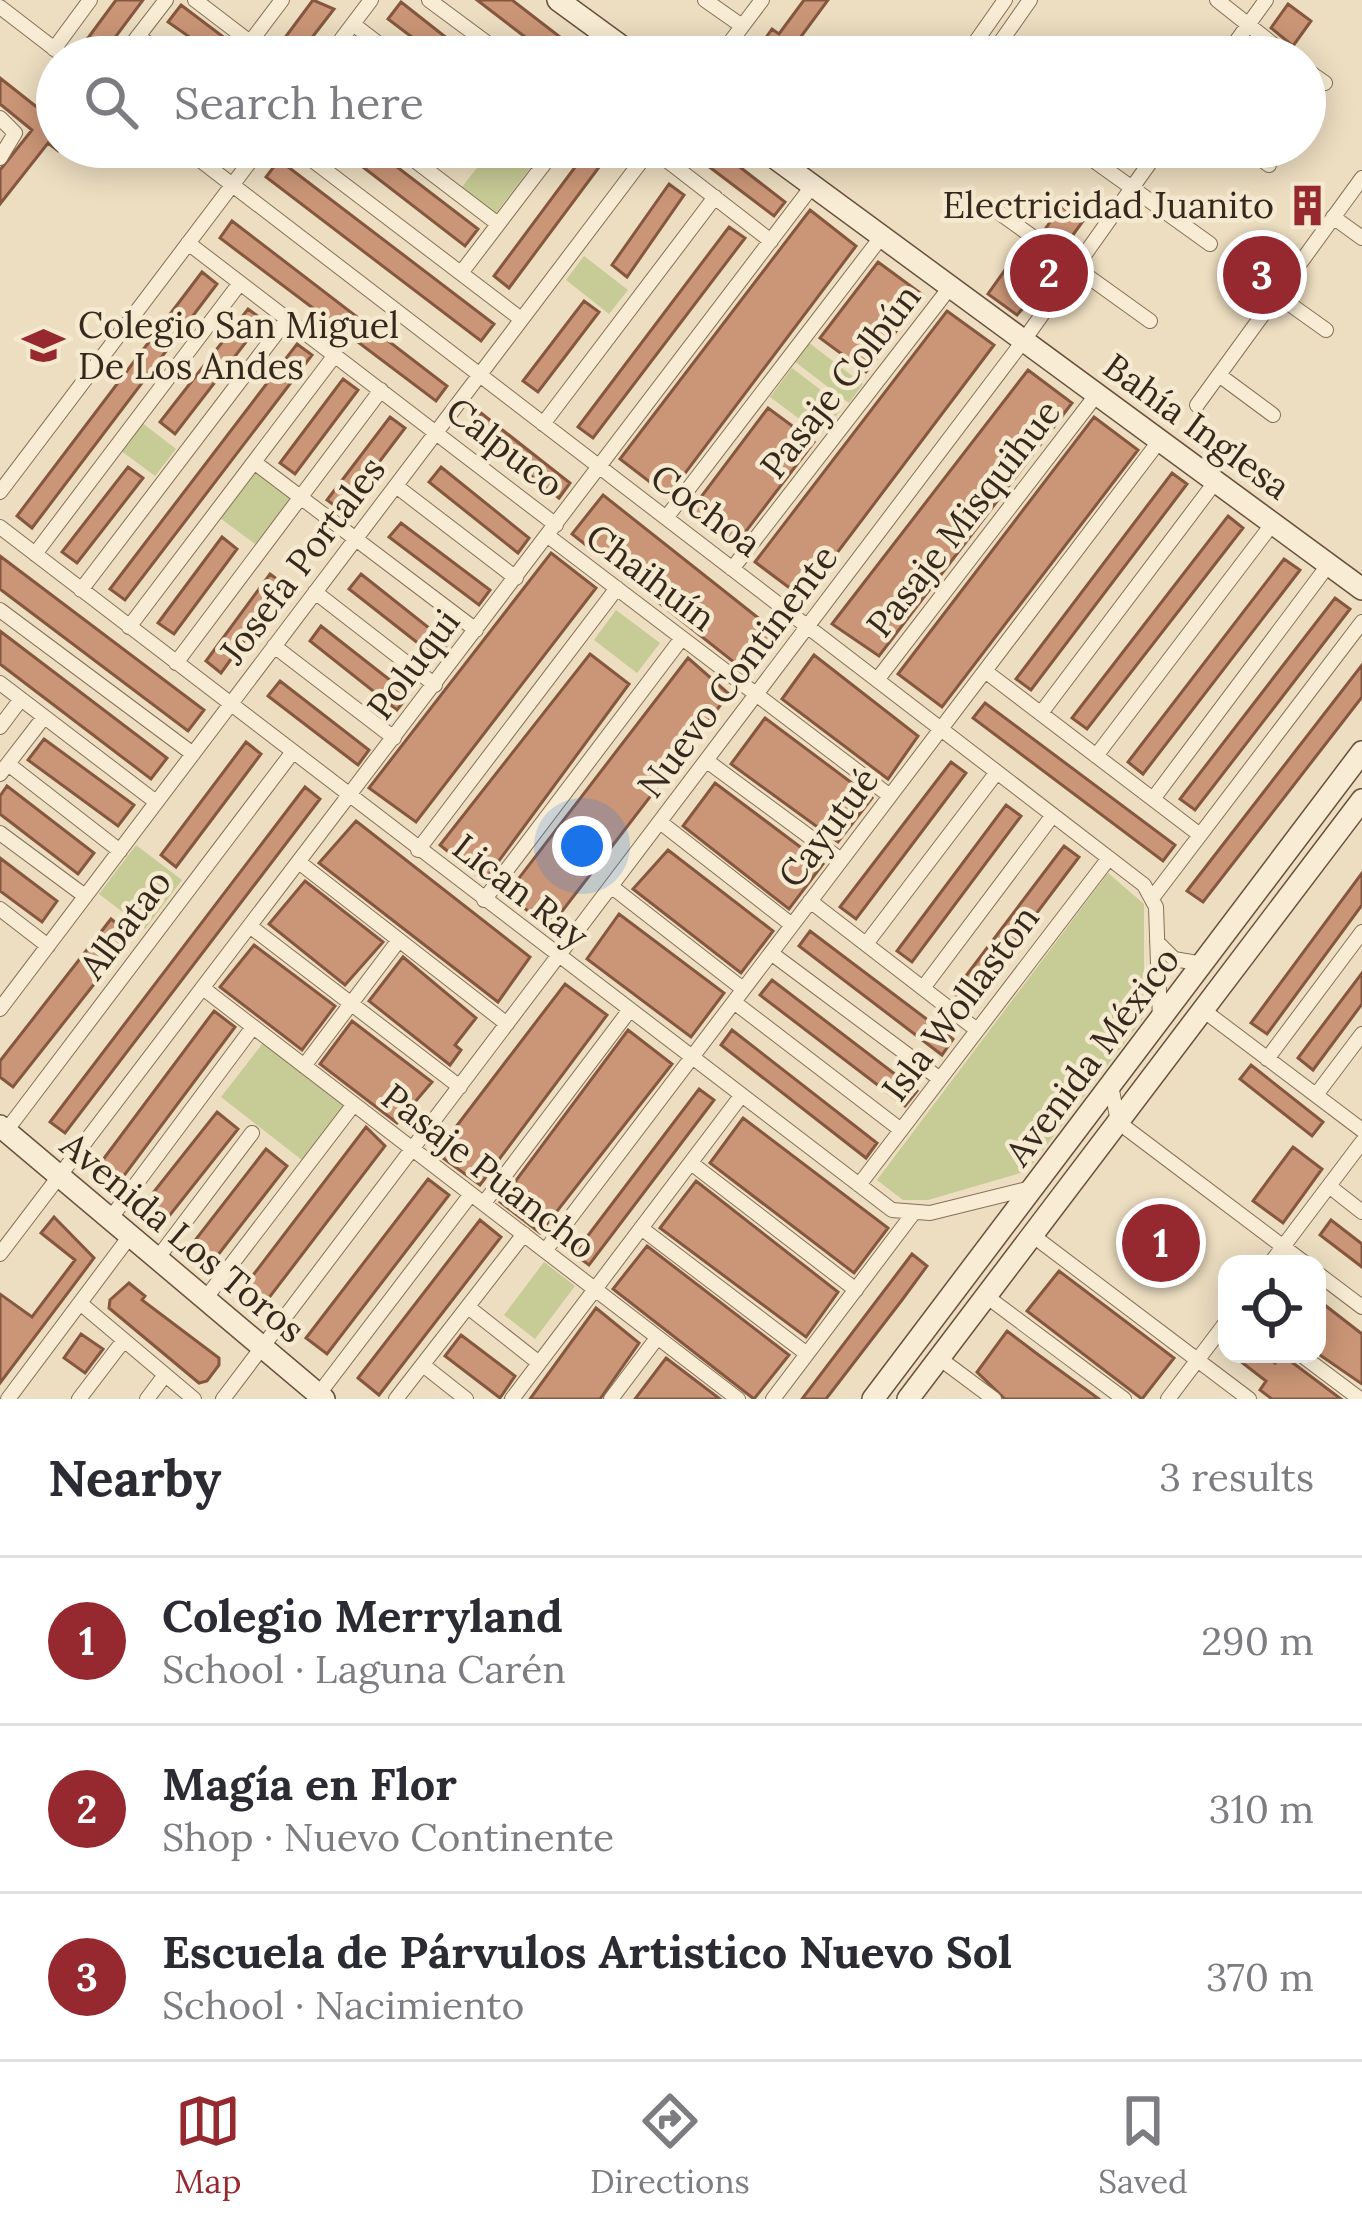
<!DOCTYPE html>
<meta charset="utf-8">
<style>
body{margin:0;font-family:Lora,serif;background:#f7f7f7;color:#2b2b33}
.controls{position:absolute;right:36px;bottom:36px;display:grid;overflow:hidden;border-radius:24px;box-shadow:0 6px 30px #0003}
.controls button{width:108px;height:108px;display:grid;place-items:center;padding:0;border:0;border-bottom:3px solid #e1e1e2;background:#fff;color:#2b2b33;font:60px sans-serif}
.you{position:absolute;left:582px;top:846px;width:42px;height:42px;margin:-30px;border:9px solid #fff;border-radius:50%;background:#1a73e8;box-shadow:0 0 0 18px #1a73e833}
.badge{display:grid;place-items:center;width:78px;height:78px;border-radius:50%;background:#95292f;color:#fff;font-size:39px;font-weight:700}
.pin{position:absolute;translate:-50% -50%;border:6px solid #fff;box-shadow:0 3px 12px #0006}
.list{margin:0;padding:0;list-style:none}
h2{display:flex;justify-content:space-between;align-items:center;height:156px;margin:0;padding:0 48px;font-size:51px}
h2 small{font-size:39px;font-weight:400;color:#7c7c81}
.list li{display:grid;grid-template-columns:78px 1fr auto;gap:36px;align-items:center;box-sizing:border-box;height:168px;padding:0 48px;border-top:3px solid #e1e1e2}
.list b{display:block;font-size:45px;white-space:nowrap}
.list p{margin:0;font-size:39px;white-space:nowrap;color:#7c7c81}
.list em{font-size:39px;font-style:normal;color:#7c7c81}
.icon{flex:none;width:66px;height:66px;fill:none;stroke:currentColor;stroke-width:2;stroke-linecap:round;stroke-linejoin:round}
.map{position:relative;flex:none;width:1362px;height:1399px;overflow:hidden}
.search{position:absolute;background:#fff;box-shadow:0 6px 30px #0003;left:36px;right:36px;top:36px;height:132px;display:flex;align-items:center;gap:30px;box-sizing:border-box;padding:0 42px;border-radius:66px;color:#7c7c81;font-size:45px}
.sheet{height:660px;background:#fff}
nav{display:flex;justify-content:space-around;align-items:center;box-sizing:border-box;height:168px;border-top:3px solid #e1e1e2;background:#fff;font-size:33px;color:#7c7c81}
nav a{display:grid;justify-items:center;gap:6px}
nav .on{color:#95292f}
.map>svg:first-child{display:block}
</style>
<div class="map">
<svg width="1362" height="1399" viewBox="0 0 1362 1399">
<rect width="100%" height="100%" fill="#eddec1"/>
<path fill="#c7cb95" d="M493,147H546L496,213L462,187Z
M584,256L628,290L609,314L566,280Z
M808,342L863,384L849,403L794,361Z
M792,368L843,407L821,435L770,397Z
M141,422L176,449L155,476L120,450Z
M255,470L291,497L255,544L220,518Z
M616,610L660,643L637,673L594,640Z
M136,845L182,880L145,929L99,894Z
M1108,873L1144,904V1017L1027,1171L928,1200H903L877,1180Z
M263,1043L344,1106L302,1160L221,1097Z
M544,1262L575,1286L535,1339L504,1315Z"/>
<path fill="#cb9677" stroke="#85573f" stroke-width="3" d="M116,0H143L102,55L85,42Z
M313,0L334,9L297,57H290L278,47Z
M477,0H512L586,57H551Z
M804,0H828L786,57H766L771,50L762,43L772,29L779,34Z
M401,2L453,43L472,57H438L421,44L388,19Z
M1288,4L1311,21L1293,46L1271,28Z
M181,5L230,42L218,57L168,22Z
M0,78L57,123V150L48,143L0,204V170L32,130L0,104Z
M337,147H371L478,229L465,246Z
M590,147H614L509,288L494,276Z
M683,147H714L785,202L774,216Z
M279,160L494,324L481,341L266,177Z
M669,184L684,195L627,277L612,265Z
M1061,206L1083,221L1065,246L1044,231Z
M810,210L856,246L668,496L620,459Z
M232,221L447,386L436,401L220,238Z
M729,227L745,238L593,438L578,427Z
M1022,246L1056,271L1017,315L988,294Z
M878,262L923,295L866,372L820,338Z
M202,272L217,284L32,528L17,516Z
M584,301L599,312L538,392L523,381Z
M248,309L263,320L175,434L160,422Z
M947,311L994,345L803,598L755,562Z
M297,344L312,355L125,600L110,589Z
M1028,370L1072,403L879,656L832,624Z
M343,379L358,390L295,474L280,463Z
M768,408L814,442L734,547L689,513Z
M481,413L570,483L559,498L470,428Z
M390,417L405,428L342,511L327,500Z
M1094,417L1138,450L942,707L898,674Z
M128,467L143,478L77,563L62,552Z
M441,467L529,538L518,553L429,482Z
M1172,473L1187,484L1031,690L1016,679Z
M603,495L776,632L745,671L572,534Z
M1228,516L1243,528L1087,729L1072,718Z
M401,523L490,590L479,605L389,537Z
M222,537L237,549L174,634L158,623Z
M551,553L596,588L416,822L369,788Z
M0,556L204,710L188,731L0,589Z
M1284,559L1300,570L1143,774L1128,762Z
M270,574L285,585L221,673L206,661Z
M361,574L448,643L437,658L349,589Z
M1335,598L1350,609L1195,810L1180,799Z
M321,626L409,695L397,710L310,641Z
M0,631L167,758L151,779L0,664Z
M590,654L629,684L484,881L440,845Z
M814,655L918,736L888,779L782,699Z
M688,658L729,694L550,927L506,895Z
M1362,665V697L1203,902L1187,891Z
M280,681L369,750L358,765L268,696Z
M985,703L1175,845L1163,861L973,718Z
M765,718L872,798L838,842L731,764Z
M44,739L134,805L118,826L28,760Z
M246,742L261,754L176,867L161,855Z
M951,762L966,773L856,919L840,907Z
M715,783L823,864L789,909L683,826Z
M7,786L94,853L78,874L0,814V796Z
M305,787L320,799L65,1133L50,1122Z
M1006,805L1021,816L912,962L897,951Z
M356,821L530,957L498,1002L319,863Z
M1064,846L1079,857L968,1004L953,993Z
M668,850L773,931L741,973L633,889Z
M0,858L57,901L42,922L0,891Z
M1362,873V905L1267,1034L1251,1023Z
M305,881L383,942L345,985L269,924Z
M619,914L724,993L691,1037L587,959Z
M111,919L132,936L13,1087L0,1077V1061Z
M810,931L953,1039L942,1055L799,946Z
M254,945L335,1006L302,1050L220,987Z
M403,957L476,1018L455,1045L461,1050L450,1065L369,1001Z
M1362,973V1004L1313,1070L1298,1058Z
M772,980L917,1091L905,1106L760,995Z
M565,984L607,1015L480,1185L436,1153Z
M214,1011L235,1027L120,1181L99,1165Z
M352,1021L432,1082L397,1123L320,1064Z
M628,1030L672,1064L540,1233L500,1202Z
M732,1030L877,1143L866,1158L721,1045Z
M1251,1065L1323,1122L1312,1136L1240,1079Z
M699,1089L714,1100L589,1265L574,1254Z
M217,1112L238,1129L166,1220L145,1203Z
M743,1118L888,1228L854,1273L710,1163Z
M366,1127L385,1146L265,1303L244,1287Z
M1293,1147L1322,1169L1283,1223L1253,1201Z
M266,1149L287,1166L214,1260L193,1243Z
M428,1179L449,1195L327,1354L306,1338Z
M696,1181L838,1292L806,1337L660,1228Z
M54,1217L94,1258L0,1383V1294L32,1317L75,1260L41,1233Z
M480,1220L501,1237L379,1395L358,1378Z
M1331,1220L1362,1244V1267L1320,1235Z
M647,1246L789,1355L754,1399L613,1289Z
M912,1254L927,1266L902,1300L826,1399H802Z
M1059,1271L1174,1358L1142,1399L1027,1311Z
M129,1283L145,1296L142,1300L219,1358V1365L207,1381L199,1383L109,1308L110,1300Z
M1317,1299L1362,1334V1384L1317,1353Z
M596,1308L639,1343L600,1399H530Z
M1007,1331L1040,1356L1099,1399H1005L977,1372Z
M81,1334L103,1349L85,1373L64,1358Z
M461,1335L515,1376L500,1398L445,1356Z
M1231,1354H1263L1275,1363L1281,1354L1341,1399H1272L1260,1390L1266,1381Z
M666,1358L720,1399H635Z"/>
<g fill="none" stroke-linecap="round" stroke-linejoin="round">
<defs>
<path id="street" d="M195,0L250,42
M429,0L506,57
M705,0L742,26
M1217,0L1289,57
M0,7L65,57
M353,24L396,57
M138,36L166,57
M54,49L90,0
M1109,49L1121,57
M122,57L166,0
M239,57L282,0
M328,57L371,0
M719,57L762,0
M965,57L1005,0
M990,57L1030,0
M1225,57L1266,0
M1305,69L1325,83
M0,118L15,133L0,158
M183,147L1144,885L1156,907L1160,1020
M295,147L521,319
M397,147L498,224
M515,147L542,167
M1075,147L1210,244
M1244,147L1269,165
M651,148L771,241
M994,209L1150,321
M1333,217L1362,238
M188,243L556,525
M461,273L557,147
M1277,295L1326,330
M1219,375L1273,415
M1197,405L1362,178
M543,424L715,197
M254,462L476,630
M396,486L516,578
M0,492L261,147
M666,518L882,236
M0,527L892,1210L930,1213L1031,1188
M548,536L890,796
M35,554L240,283
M732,569L951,286
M81,590L288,318
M315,592L435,685
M0,610L193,754
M129,627L335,355
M274,646L394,738
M176,663L381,390
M985,671L1200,835
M877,680L1097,394
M0,683L156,802
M1041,713L1216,481
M0,727L21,699
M1096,756L1273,523
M707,761L841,860
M8,764L120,851
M0,774L44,717
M1153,799L1329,564
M660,822L792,925
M0,833L85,896
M418,850L617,588
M300,863L507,1024
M612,887L743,989
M1153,897L1362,622
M484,900L682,638
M810,901L977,1030
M0,909L48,946
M251,927L460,1087
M1157,942L1174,959L1203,964
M866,944L997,772
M771,953L940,1079
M923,988L1053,815
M204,989L738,1399
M734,1002L901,1130
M0,1009L652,147
M1203,1010L1362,1130
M1267,1059L1362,932
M304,1066L399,940
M1111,1085L1118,1122L1306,1264
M1316,1095L1362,1034
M6,1131L292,753
M691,1163L856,1290
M859,1185L1109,858
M1329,1186L1362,1212
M484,1203L629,1011
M110,1219L253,1027
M641,1228L807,1354
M1032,1235L1249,1399
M545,1251L1160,440
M0,1254L813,185
M157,1259L252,1133
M1270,1264L1362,1142
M1317,1273L1362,1307
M986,1296L1124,1399
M205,1299L354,1104
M80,1303L194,1399
M468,1307L539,1363
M1300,1354L1360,1399
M939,1358L994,1399
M423,1365L466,1399
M318,1395L471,1194
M8,1399L130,1236
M79,1399L124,1340
M147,1399L165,1375
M223,1399L1024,340L1161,147
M396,1399L524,1234
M512,1399L741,1096
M611,1399L657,1338
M773,1399L912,1215
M1168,1399L1227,1321"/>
<path id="secondary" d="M558,0L636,57
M760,147L1362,589
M0,1126L324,1399
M873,1399L1362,752
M908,1399L1362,800"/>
</defs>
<use href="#street" stroke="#866f59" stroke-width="16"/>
<use href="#secondary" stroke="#68503c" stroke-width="24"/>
<use href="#street" stroke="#f8ecd4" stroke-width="14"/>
<use href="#secondary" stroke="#f8ecd4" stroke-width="21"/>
</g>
<defs>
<symbol id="building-bare" viewBox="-9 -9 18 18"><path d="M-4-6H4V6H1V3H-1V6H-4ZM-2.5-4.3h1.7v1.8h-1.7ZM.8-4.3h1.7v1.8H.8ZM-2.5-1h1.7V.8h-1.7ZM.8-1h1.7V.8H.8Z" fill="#95292f" stroke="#f5e9d0" stroke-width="2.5" paint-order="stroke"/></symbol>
<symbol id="school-bare" viewBox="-9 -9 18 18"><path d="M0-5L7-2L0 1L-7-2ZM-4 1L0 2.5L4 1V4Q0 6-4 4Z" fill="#95292f" stroke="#f5e9d0" stroke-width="2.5" paint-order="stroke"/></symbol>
</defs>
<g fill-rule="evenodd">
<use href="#building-bare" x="1278" y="176" width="59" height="59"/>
<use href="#school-bare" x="14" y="316" width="59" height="59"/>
</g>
<g text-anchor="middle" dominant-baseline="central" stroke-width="9" stroke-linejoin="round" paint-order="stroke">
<g font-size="36" fill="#36281d" stroke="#f5e9d0" text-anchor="end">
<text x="1274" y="205">Electricidad Juanito</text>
<text x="78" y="325" text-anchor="start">Colegio San Miguel<tspan x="78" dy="41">De Los Andes</tspan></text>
</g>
<g font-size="36" fill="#36281d" stroke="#f5e9d0">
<text transform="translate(840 381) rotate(-52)">Pasaje Colbún</text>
<text transform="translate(1197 426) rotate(36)">Bahía Inglesa</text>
<text transform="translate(505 447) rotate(38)">Calpuco</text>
<text transform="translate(706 510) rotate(37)">Cochoa</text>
<text transform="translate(963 518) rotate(-52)">Pasaje Misquihue</text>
<text transform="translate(302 560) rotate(-53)">Josefa Portales</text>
<text transform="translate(651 577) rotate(37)">Chaihuín</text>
<text transform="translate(413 664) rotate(-53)">Poluqui</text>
<text transform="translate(737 671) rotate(-53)">Nuevo Continente</text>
<text transform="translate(828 827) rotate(-53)">Cayutué</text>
<text transform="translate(521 891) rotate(38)">Lican Ray</text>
<text transform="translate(125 924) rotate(-53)">Albatao</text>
<text transform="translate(960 1003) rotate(-53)">Isla Wollaston</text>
<text transform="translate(1092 1056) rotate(-53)">Avenida México</text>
<text transform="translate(489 1171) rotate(38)">Pasaje Puancho</text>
<text transform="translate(183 1237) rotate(40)">Avenida Los Toros</text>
</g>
</g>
</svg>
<div class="controls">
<button><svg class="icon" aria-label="locate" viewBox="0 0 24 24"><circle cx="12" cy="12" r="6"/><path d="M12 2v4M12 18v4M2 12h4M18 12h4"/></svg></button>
</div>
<div class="you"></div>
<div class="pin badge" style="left:1161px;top:1243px">1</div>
<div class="pin badge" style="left:1049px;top:273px">2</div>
<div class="pin badge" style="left:1262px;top:275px">3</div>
<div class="search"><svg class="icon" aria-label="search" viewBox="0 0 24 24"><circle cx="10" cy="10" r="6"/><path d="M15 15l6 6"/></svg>Search here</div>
</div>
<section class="sheet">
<h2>Nearby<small>3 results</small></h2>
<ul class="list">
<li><span class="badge">1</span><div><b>Colegio Merryland</b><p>School · Laguna Carén</p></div><em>290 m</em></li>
<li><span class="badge">2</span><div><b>Magía en Flor</b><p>Shop · Nuevo Continente</p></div><em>310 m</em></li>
<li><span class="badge">3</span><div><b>Escuela de Párvulos Artistico Nuevo Sol</b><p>School · Nacimiento</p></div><em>370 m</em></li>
</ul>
</section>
<nav>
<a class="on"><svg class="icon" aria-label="map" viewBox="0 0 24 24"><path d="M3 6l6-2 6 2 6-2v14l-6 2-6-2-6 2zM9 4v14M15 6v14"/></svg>Map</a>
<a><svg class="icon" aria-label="directions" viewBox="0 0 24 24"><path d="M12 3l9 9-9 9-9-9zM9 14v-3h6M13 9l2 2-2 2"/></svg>Directions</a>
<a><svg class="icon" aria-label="saved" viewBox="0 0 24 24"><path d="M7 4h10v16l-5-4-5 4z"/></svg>Saved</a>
</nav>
